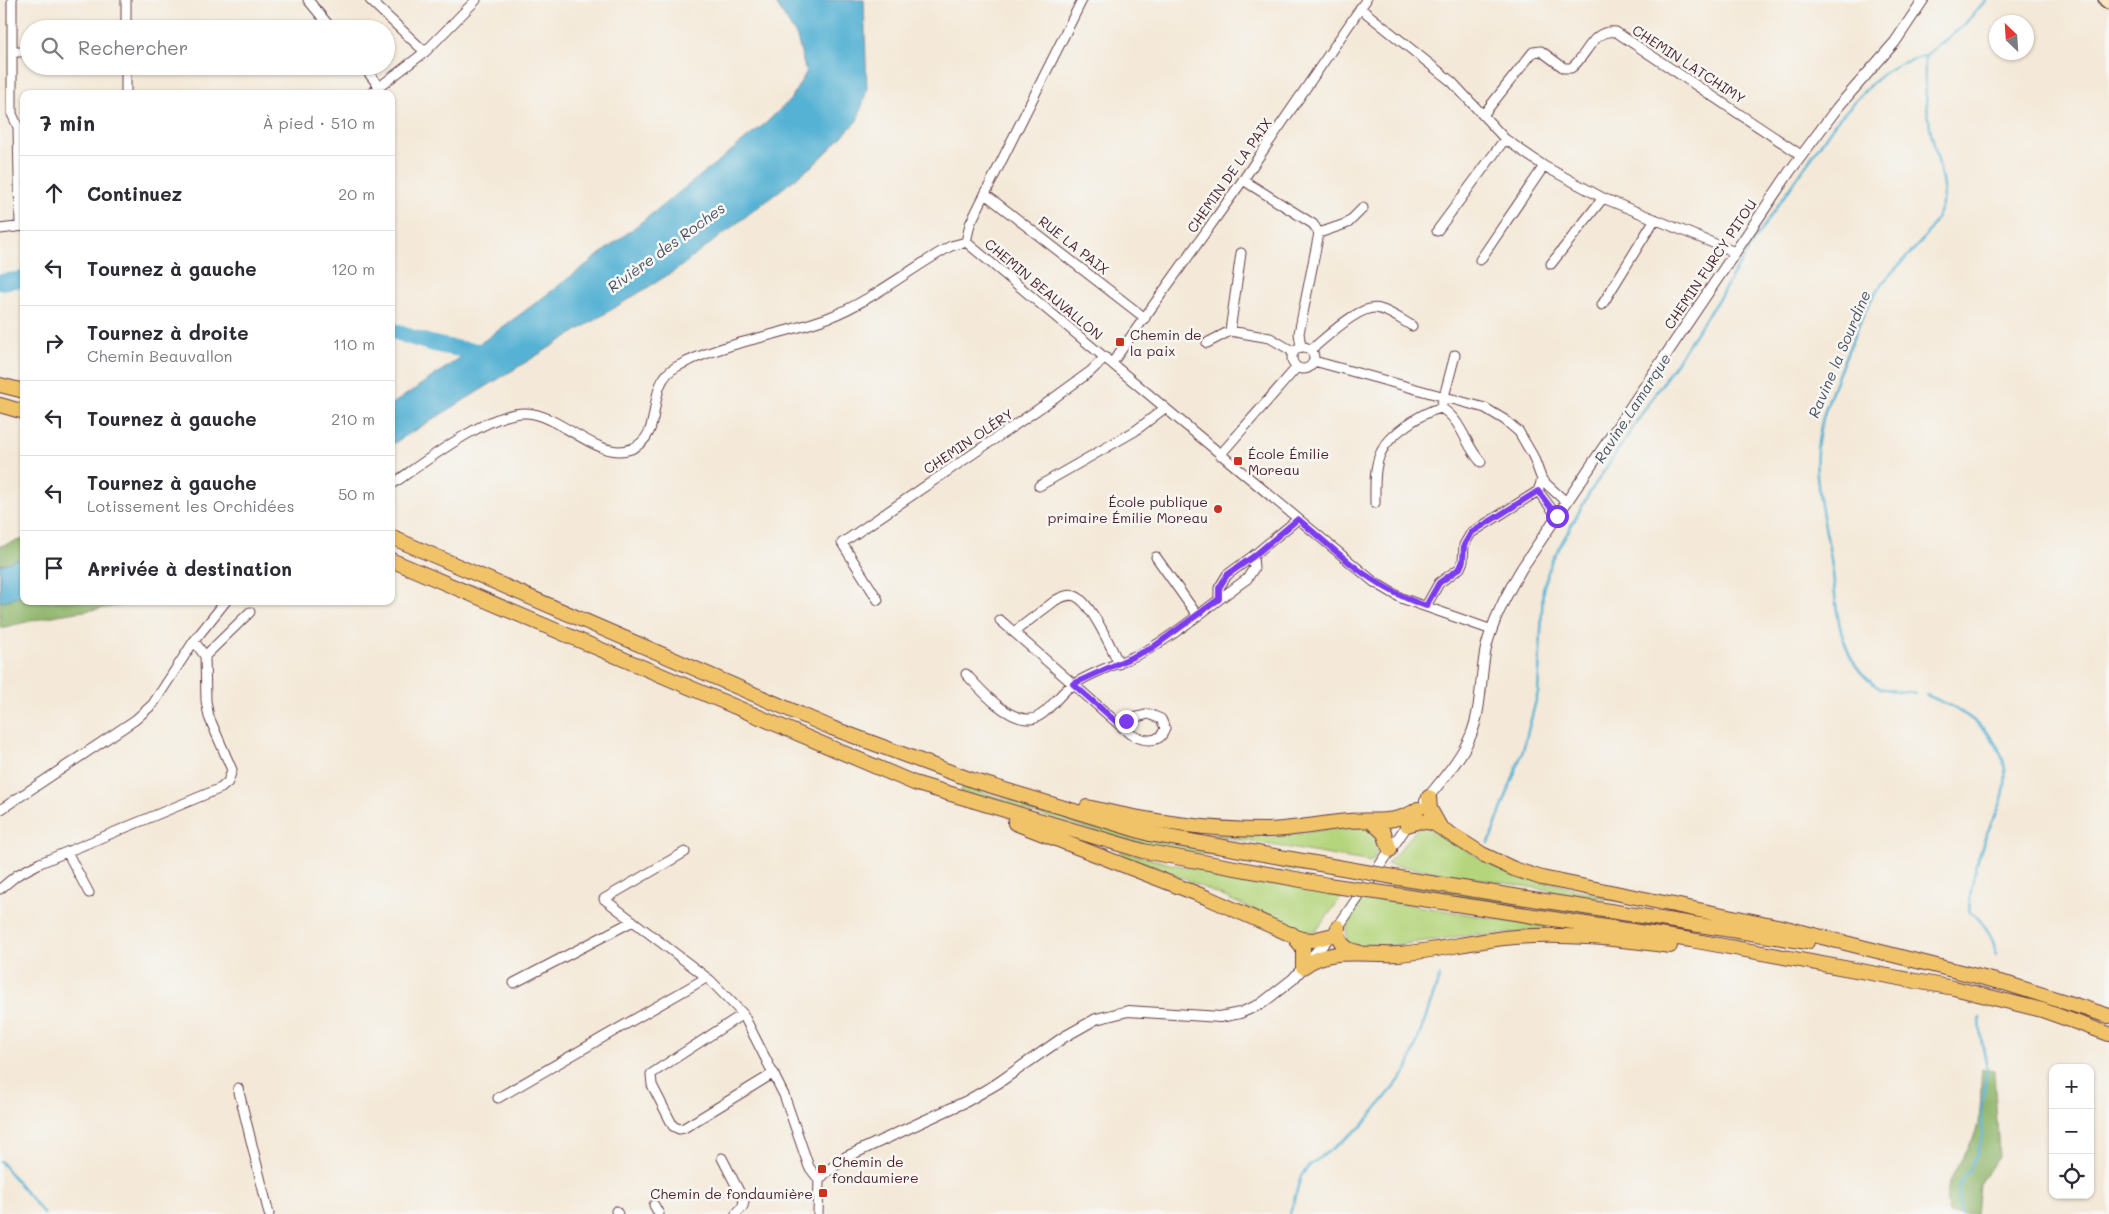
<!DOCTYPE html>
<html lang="fr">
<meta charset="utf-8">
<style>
body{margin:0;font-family:Mali,sans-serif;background:#f7f7f7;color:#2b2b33}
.controls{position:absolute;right:15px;bottom:15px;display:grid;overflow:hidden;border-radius:10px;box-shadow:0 1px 4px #0004}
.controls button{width:45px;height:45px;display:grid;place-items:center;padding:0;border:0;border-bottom:1px solid #e1e1e2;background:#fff;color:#2b2b33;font:25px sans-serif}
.compass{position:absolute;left:1989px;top:15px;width:45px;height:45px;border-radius:50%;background:#fff;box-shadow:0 1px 4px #0004;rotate:335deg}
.stop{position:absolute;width:15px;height:15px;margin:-11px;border:4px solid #7c3aed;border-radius:50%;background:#fff}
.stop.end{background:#7c3aed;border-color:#fff;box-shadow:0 1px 5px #0008}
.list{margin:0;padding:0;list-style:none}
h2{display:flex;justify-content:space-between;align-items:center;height:65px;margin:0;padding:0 20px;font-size:21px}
h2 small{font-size:16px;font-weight:400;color:#7c7c81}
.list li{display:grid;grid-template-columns:32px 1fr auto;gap:15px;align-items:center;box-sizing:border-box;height:75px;padding:0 20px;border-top:1px solid #e1e1e2}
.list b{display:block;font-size:19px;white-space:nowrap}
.list p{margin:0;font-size:16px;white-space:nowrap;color:#7c7c81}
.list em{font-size:16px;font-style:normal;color:#7c7c81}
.icon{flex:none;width:28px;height:28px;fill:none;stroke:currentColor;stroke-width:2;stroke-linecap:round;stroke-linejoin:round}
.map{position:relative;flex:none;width:2109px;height:1214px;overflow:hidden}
.search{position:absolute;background:#fff;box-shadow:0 1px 4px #0004;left:20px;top:20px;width:375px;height:55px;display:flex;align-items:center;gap:12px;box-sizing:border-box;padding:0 18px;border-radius:28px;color:#7c7c81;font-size:19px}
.panel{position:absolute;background:#fff;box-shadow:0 1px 4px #0004;left:20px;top:90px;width:375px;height:515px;border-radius:10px}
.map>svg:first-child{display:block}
</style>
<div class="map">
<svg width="2109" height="1214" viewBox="0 0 2109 1214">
<rect width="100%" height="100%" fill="#f6f6f2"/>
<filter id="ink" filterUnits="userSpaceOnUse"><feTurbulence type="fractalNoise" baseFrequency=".02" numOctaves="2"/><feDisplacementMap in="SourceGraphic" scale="10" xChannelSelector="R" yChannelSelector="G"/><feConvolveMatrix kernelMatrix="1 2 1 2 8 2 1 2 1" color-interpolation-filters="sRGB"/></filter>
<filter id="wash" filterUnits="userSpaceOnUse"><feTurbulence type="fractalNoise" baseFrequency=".0096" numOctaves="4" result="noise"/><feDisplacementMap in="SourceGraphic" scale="20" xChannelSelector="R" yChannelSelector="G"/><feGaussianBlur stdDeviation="1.12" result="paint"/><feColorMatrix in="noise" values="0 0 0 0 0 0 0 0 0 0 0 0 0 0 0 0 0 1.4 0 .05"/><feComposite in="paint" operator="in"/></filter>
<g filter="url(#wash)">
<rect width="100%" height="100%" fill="#f4e9d8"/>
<path fill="#b5d57d" stroke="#807a54" d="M963,787L1126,834L1231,856L1359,876L1357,882L1126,840L960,792Z
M1351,826L1365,827L1374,832L1378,849L1372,862L1205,834L1271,837Z
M1426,827L1500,870L1635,904L1387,864L1418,828Z
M1120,851L1171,864L1344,894L1315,932L1305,933L1155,866L1118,856Z
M1378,878L1744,938V942L1376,884Z
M1363,897L1546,927V930L1479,936L1478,934L1389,946L1354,947L1346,942L1347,924Z"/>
<path fill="#90b66c" stroke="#6d6a4c" d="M24,539V601H151L58,615L0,628V546Z
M1982,1069L1994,1071L1999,1156L1979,1185L1976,1214H1949C1938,1181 1969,1157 1977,1127C1982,1110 1980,1087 1982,1069Z"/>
<path fill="#56b2d4" stroke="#506880" d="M774,0H864L867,90L857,121L817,162L676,270L391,445V405C522,318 644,221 766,123L790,100L806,73L797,37Z
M24,557V595L0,602V565Z"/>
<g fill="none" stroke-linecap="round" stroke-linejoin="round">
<path stroke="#56b2d4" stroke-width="2.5" d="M1916,693C1903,691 1882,692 1872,683C1843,661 1836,617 1834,583C1831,547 1820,512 1817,475C1813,430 1832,390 1849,348C1856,333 1862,315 1871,300C1894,261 1929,248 1943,201C1947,189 1933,143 1930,127C1926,103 1924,80 1925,56L1963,26L1986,0
M1926,695C1969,712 2017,742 2003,796C1999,812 1989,825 1984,841C1976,863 1970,889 1969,912C1983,919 1995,939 1996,955
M1489,843L1523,750L1538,693L1543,589L1551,562L1590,492L1721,295L1755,239L1835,123L1872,83L1887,71L1899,64L1925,56
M0,1161L44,1214
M1290,1214L1301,1176L1309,1166L1362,1126L1407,1071L1440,976
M1961,1214L1958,1187L1976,1157L1982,1137V1108L1987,1067L1981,1038L1980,1018"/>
<path stroke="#56b2d4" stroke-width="16" d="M0,282L24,279
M391,330C424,343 458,352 494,351"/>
</g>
</g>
<g filter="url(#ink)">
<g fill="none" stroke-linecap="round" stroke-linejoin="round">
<defs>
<path id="minor" d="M12,0V114L18,127L20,226
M308,0L332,29
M370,0L425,52
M1360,8L1452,82L1505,139L1544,166L1603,198L1735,252
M126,29V0
M13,52H29
M126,66V94
M363,66L378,85
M370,94L425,52L476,0
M1483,115L1533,52L1541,51L1564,68H1571C1587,57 1592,28 1616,32L1801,155
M1243,180L1313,224L1319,233L1348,223L1363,208
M985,194L1145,318
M0,229L24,226
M1437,231L1505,139
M966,242L1374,582L1401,598L1492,630
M966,242L970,224L1082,0
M1480,260L1544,166
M1551,264L1603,198
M1602,305L1655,219
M1230,331L1241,253
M1207,343L1230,331L1270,338L1294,352
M1301,347L1299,333L1319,233
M1292 358a11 11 0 1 1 22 0a11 11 0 1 1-22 0Z
M1311,350C1326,338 1361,302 1380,309C1391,312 1402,320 1412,326
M1455,355L1441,408C1462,420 1465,445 1481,462
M1314,361L1485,408L1505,420L1519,432L1533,456L1542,480L1566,502
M1112,363L1243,180L1366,0
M1220,455L1297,367
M391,485C422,464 491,410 527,413C561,415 598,461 631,449C667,435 643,385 676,367C723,342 780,336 830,317C873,300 911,268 951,246L966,242
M1039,486L1135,431L1165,408
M1538,491L1557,516
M1375,503C1375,486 1374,467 1381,452C1390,434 1422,412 1441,408
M1156,557L1197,615
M1219,599V588L1227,575L1253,556L1298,519
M878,600L842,543L1043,406L1091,371L1105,357
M1426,606L1439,583L1460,568L1463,561L1464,545L1471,533L1538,491L1542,480
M1000,620L1130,734C1141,740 1160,746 1165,728L1161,719L1149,714L1133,718L1120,725
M1014,632L1056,600C1062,597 1068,594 1075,596C1090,601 1112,649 1119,664
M205,656L250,612
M966,674C981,690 1006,720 1030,719C1046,718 1058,694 1071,686C1094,670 1126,662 1151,648C1184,629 1215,601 1247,579L1254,568L1253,556
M0,810L135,720L153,704L194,641L226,601
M67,852L89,893
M685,852L604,899L710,980L743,1014L784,1095L809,1167L819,1180L818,1214
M0,889L17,875L40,863L221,788L228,782L232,770L209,717L206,701L205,656L194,641
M514,983L633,921
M743,1014L651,1074L652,1085L673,1126L679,1129L684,1128L774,1073
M238,1088L269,1214
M498,1098L706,978
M722,1158L744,1201L743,1206L736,1214
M654,1205L659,1214
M616,1211L618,1214"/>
<path id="tertiary" d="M1425,801C1441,781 1461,759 1471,735C1482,708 1480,676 1486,648C1493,619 1507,593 1522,568L1790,171L1837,108L1895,42L1923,0
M819,1180L824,1174L846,1157L967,1101L998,1083L1064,1037L1096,1019L1128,1011L1220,1017L1240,1013L1261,1004L1293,979L1338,927L1410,821"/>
<path id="secondary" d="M2105,0L2109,3"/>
<path id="trunk" d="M0,385L24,391
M0,405L24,412
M391,537L832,728L972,780L1150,834L1337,867
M391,560L914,783L1143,851L1328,885
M1429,797L1430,809L1439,825
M1087,807C1146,821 1204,830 1265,830C1293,830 1321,823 1349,821C1375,819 1395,825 1418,809
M1371,821L1384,833L1390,850
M1015,823L1208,898L1301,939L1313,940L1329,936
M1407,825L1420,821L1433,823L1482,854L1514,869L1542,878L1782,927L2008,984L2109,1016
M1405,879L1807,942
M1403,896L1691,940L1954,988L2042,1010L2109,1034
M1338,927C1337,941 1344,950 1358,952
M1292,934L1303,948V967
M1303,967C1330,946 1365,956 1398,954C1437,951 1476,940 1515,937C1567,933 1618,939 1670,946"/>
</defs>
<use href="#minor" stroke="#643d45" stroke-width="11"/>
<use href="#tertiary" stroke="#643d45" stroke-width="12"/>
<use href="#secondary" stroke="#643d45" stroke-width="15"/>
<use href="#trunk" stroke="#643d45" stroke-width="16"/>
<use href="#minor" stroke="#fff" stroke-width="9"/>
<use href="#tertiary" stroke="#fff" stroke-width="10"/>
<use href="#secondary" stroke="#f9e7c3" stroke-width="12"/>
<use href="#trunk" stroke="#f1c369" stroke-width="14"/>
<defs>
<path id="trunk-bridge" d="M1337,867L1405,879
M1328,885L1403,896"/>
</defs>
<use href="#trunk-bridge" stroke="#643d45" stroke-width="16" stroke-linecap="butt"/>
<use href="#trunk-bridge" stroke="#f1c369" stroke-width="14"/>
</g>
</g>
<g fill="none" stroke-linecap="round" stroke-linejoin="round" filter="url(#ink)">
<path stroke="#7c3aed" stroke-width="6" d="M1126,721L1120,725L1073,684L1152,648L1219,599V588L1227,575L1254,556L1298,519C1340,554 1372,588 1426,606L1439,583L1460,568L1463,561L1464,545L1471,533L1538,491L1557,516"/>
</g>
<g fill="#c8321e" stroke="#f6f6f2" stroke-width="2">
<rect x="1115" y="337" width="10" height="10" rx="2.5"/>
<rect x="1233" y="456" width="10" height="10" rx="2.5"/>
<circle cx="1218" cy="509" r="5"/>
<rect x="817" y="1164" width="10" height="10" rx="2.5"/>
<rect x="818" y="1188" width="10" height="10" rx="2.5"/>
</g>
<g text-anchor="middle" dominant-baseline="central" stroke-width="5" stroke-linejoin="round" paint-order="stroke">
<g font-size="14" fill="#4a1f2b" stroke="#f6f6f2">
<text transform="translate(1689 64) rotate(33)">CHEMIN LATCHIMY</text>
<text transform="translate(1229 175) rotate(-55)">CHEMIN DE LA PAIX</text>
<text transform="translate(1074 245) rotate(38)">RUE LA PAIX</text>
<text transform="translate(1710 264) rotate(-56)">CHEMIN FURCY PITOU</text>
<text transform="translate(1044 289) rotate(40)">CHEMIN BEAUVALLON</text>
<text transform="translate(968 441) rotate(-34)">CHEMIN OLÉRY</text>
</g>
<g font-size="14" fill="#4a1f2b" stroke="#f6f6f2" text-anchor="start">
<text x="1130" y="334">Chemin de<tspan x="1130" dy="16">la paix</tspan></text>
<text x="1248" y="453">École Émilie<tspan x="1248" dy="16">Moreau</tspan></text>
<text x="1208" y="501" text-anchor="end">École publique<tspan x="1208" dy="16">primaire Émilie Moreau</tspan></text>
<text x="832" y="1161">Chemin de<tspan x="832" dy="16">fondaumiere</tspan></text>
<text x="813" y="1193" text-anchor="end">Chemin de fondaumière</text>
</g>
<g font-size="15" font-style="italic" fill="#4e5266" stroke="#f6f6f2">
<text transform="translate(666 247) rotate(-36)">Rivière des Roches</text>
<text transform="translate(1839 354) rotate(-67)">Ravine la Sourdine</text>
<text transform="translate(1632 408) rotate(-57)">Ravine Lamarque</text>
</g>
</g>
</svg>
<div class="controls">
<button>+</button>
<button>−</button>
<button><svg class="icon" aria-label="locate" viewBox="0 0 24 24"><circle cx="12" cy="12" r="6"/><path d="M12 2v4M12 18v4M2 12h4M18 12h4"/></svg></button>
</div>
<svg class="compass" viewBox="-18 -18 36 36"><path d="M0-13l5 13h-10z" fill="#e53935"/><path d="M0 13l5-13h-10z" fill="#7c7c81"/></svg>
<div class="stop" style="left:1557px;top:516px"></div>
<div class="stop end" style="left:1126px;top:721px"></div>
<div class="search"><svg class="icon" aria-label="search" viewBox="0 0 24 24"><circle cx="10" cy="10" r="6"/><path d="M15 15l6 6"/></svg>Rechercher</div>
<section class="panel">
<h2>7 min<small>À pied · 510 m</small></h2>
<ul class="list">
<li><svg class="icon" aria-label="ahead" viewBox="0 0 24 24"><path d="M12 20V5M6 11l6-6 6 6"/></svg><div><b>Continuez</b></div><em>20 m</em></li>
<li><svg class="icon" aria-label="left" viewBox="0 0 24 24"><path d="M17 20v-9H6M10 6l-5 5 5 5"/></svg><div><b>Tournez à gauche</b></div><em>120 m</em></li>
<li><svg class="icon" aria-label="right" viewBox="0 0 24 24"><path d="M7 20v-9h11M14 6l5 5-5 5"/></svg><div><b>Tournez à droite</b><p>Chemin Beauvallon</p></div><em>110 m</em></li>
<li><svg class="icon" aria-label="left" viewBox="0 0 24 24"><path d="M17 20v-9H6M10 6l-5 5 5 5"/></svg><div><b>Tournez à gauche</b></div><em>210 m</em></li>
<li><svg class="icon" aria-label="left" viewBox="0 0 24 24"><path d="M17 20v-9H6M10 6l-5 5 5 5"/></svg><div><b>Tournez à gauche</b><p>Lotissement les Orchidées</p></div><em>50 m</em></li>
<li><svg class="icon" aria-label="arrive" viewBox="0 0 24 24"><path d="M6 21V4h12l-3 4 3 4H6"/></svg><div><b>Arrivée à destination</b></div></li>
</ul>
</section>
</div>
